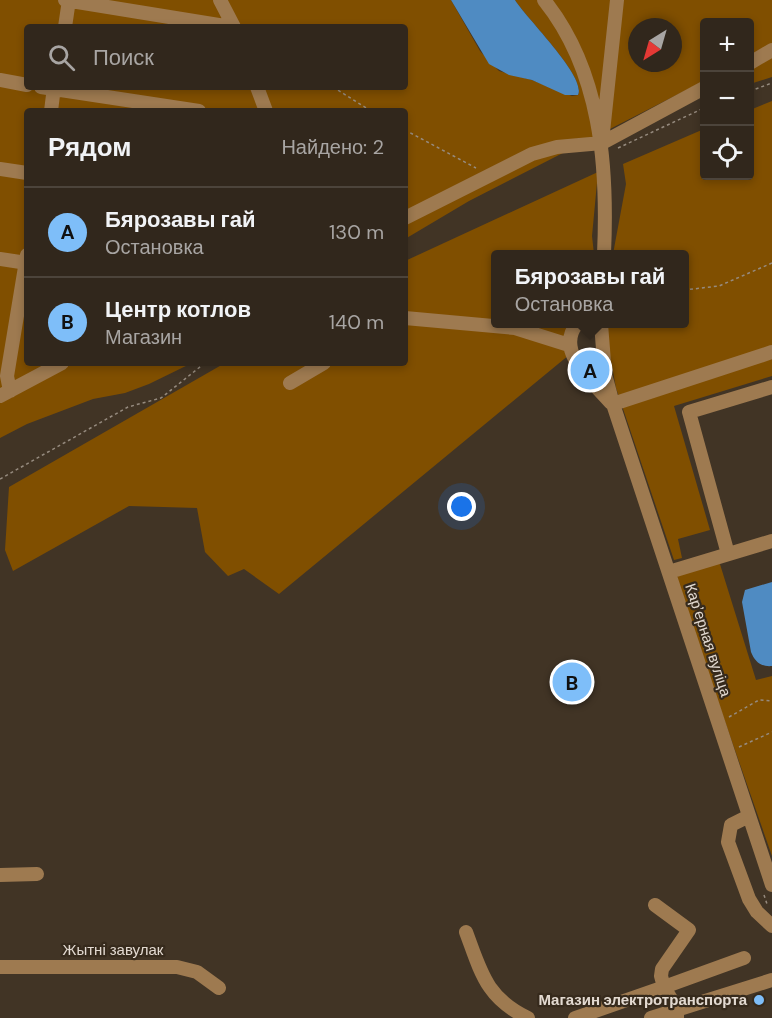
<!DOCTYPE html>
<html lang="ru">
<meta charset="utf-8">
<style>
body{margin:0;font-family:"DM Sans",sans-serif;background:#392f25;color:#f1f3f6}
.controls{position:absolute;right:18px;top:18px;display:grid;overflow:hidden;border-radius:6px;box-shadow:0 3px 9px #0003}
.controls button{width:54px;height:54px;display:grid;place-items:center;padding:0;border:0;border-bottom:2px solid #4c443b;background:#31271c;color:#f1f3f6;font:30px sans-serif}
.compass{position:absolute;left:628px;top:18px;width:54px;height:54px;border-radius:50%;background:#31271c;box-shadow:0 3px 9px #0003;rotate:217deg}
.you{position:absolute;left:462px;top:507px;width:21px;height:21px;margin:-15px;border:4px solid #fff;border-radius:50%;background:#1a73e8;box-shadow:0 0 0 9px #1a73e833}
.badge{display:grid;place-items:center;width:39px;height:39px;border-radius:50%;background:#7ebef9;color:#111;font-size:20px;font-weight:700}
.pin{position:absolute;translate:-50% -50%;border:3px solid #fff;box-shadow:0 2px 6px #0006}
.popup{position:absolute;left:491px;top:250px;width:198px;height:78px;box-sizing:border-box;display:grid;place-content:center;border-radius:6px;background:#31271c;filter:drop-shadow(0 2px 4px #0005);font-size:20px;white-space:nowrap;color:#a8a5a3}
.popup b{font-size:22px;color:#f1f3f6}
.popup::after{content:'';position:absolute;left:50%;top:100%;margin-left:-12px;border:12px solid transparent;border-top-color:#31271c}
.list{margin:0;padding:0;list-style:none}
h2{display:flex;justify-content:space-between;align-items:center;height:78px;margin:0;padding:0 24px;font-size:26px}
h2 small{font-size:20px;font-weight:400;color:#a8a5a3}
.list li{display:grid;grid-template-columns:39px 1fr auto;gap:18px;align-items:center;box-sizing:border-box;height:90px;padding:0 24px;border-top:2px solid #4c443b}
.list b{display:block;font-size:22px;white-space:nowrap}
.list p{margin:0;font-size:20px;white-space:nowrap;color:#a8a5a3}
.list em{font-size:20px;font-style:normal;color:#a8a5a3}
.icon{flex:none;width:33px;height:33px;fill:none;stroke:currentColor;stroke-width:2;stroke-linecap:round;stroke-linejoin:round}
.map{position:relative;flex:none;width:772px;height:1018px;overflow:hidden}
.search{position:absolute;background:#31271c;box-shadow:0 3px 9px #0003;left:24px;top:24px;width:384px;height:66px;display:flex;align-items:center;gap:15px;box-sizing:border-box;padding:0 21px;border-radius:6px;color:#a8a5a3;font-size:22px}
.panel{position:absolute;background:#31271c;box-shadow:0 3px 9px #0003;left:24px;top:108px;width:384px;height:258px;border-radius:6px}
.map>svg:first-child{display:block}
</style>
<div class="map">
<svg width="772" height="1018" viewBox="0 0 772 1018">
<rect width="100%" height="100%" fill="#413425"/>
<path fill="#804f00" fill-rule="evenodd" d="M0,0H451L480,51L499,71L532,80L572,96L578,95C587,77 526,18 515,0H772V77L750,84V22H704V81L469,201L405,239V111H27V363H192L149,384L125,393L93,399L27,424L0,438ZM27,27H405V87H27ZM637,27H673V63H637Z
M772,101V376L674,406L710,530L678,539L682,558L674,560L616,388L608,345V324H684V254H613L626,184L623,164L704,129V176H750V110Z
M598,172L592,236L594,254H496V324H570L564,334L569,355L279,594L244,569L228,576L205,552L197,508L129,506L13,571L5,550L9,487L225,363H405V261Z
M719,561L756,680L772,676V856L678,587L677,577L679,574Z"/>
<path fill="#4f8bc2" d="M451,0H515C526,18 587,77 578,95H565L532,80L509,75L489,64Z
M772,582V666C761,667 755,662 751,652L742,602L745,590Z"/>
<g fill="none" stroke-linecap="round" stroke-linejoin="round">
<path stroke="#968b7f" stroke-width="1.5" stroke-dasharray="3 3" stroke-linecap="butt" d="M333,87L371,111
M750,91L772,83
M405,130L476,168
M618,148L704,108
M684,290L719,286L772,263
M0,479L128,407L161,398L205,363
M729,717L759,700L772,701
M739,747L772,732
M764,895L767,904"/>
<path stroke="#9e7a50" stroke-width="14" d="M65,0L231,27
M220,0L234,27
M544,0C601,71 608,166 604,254
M65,27L69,0
M750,63L772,50
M0,80L27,85
M41,87L199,111
M257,87L266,111
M51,111L54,87
M603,132L617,0
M0,169L27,173
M405,218L532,154L557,147L602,143L704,88
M0,259L27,263
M405,318L515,328L569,345
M577,324C554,351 594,383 611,403
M601,324L605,374L613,404L772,885
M290,383L324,363
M10,391L7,376L27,255
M0,396L62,363
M613,404L772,352
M728,554L689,412L772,387
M669,572L772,541
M749,816L731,825L728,842L749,899L757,912L772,926
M0,875L37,874
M655,905L689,930L662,969L661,976L664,987L744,958
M466,932C481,972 486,998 528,1018
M0,967H177L197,972L219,988
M575,1018L664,987L677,1009V1018
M651,1018L772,980"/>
</g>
<circle fill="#7ebef9" stroke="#362a1c" stroke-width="2" cx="759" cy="1000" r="6"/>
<g text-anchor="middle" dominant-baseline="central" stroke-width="4.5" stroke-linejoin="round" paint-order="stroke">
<g font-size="15" fill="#e3dad1" stroke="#362a1c">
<text transform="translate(708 640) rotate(72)">Карʼерная вуліца</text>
<text x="113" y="950">Жытні завулак</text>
</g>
<g font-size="15" font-weight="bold" fill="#e3dad1" stroke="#362a1c" text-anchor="end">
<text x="747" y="1000">Магазин электротранспорта</text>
</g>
</g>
</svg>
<div class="controls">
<button>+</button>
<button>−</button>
<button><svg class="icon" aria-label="locate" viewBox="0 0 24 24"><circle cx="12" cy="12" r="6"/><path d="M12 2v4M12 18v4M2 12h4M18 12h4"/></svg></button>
</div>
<svg class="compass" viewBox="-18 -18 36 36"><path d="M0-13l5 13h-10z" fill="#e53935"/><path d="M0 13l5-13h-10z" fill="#a8a5a3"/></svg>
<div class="you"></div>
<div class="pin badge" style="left:590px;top:370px">A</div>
<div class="popup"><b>Бярозавы гай</b>Остановка</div>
<div class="pin badge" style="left:572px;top:682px">B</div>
<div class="search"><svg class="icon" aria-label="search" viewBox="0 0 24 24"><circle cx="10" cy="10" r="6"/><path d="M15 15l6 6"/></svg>Поиск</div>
<section class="panel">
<h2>Рядом<small>Найдено: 2</small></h2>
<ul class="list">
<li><span class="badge">A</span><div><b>Бярозавы гай</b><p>Остановка</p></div><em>130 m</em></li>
<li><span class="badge">B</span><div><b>Центр котлов</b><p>Магазин</p></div><em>140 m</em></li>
</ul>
</section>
</div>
